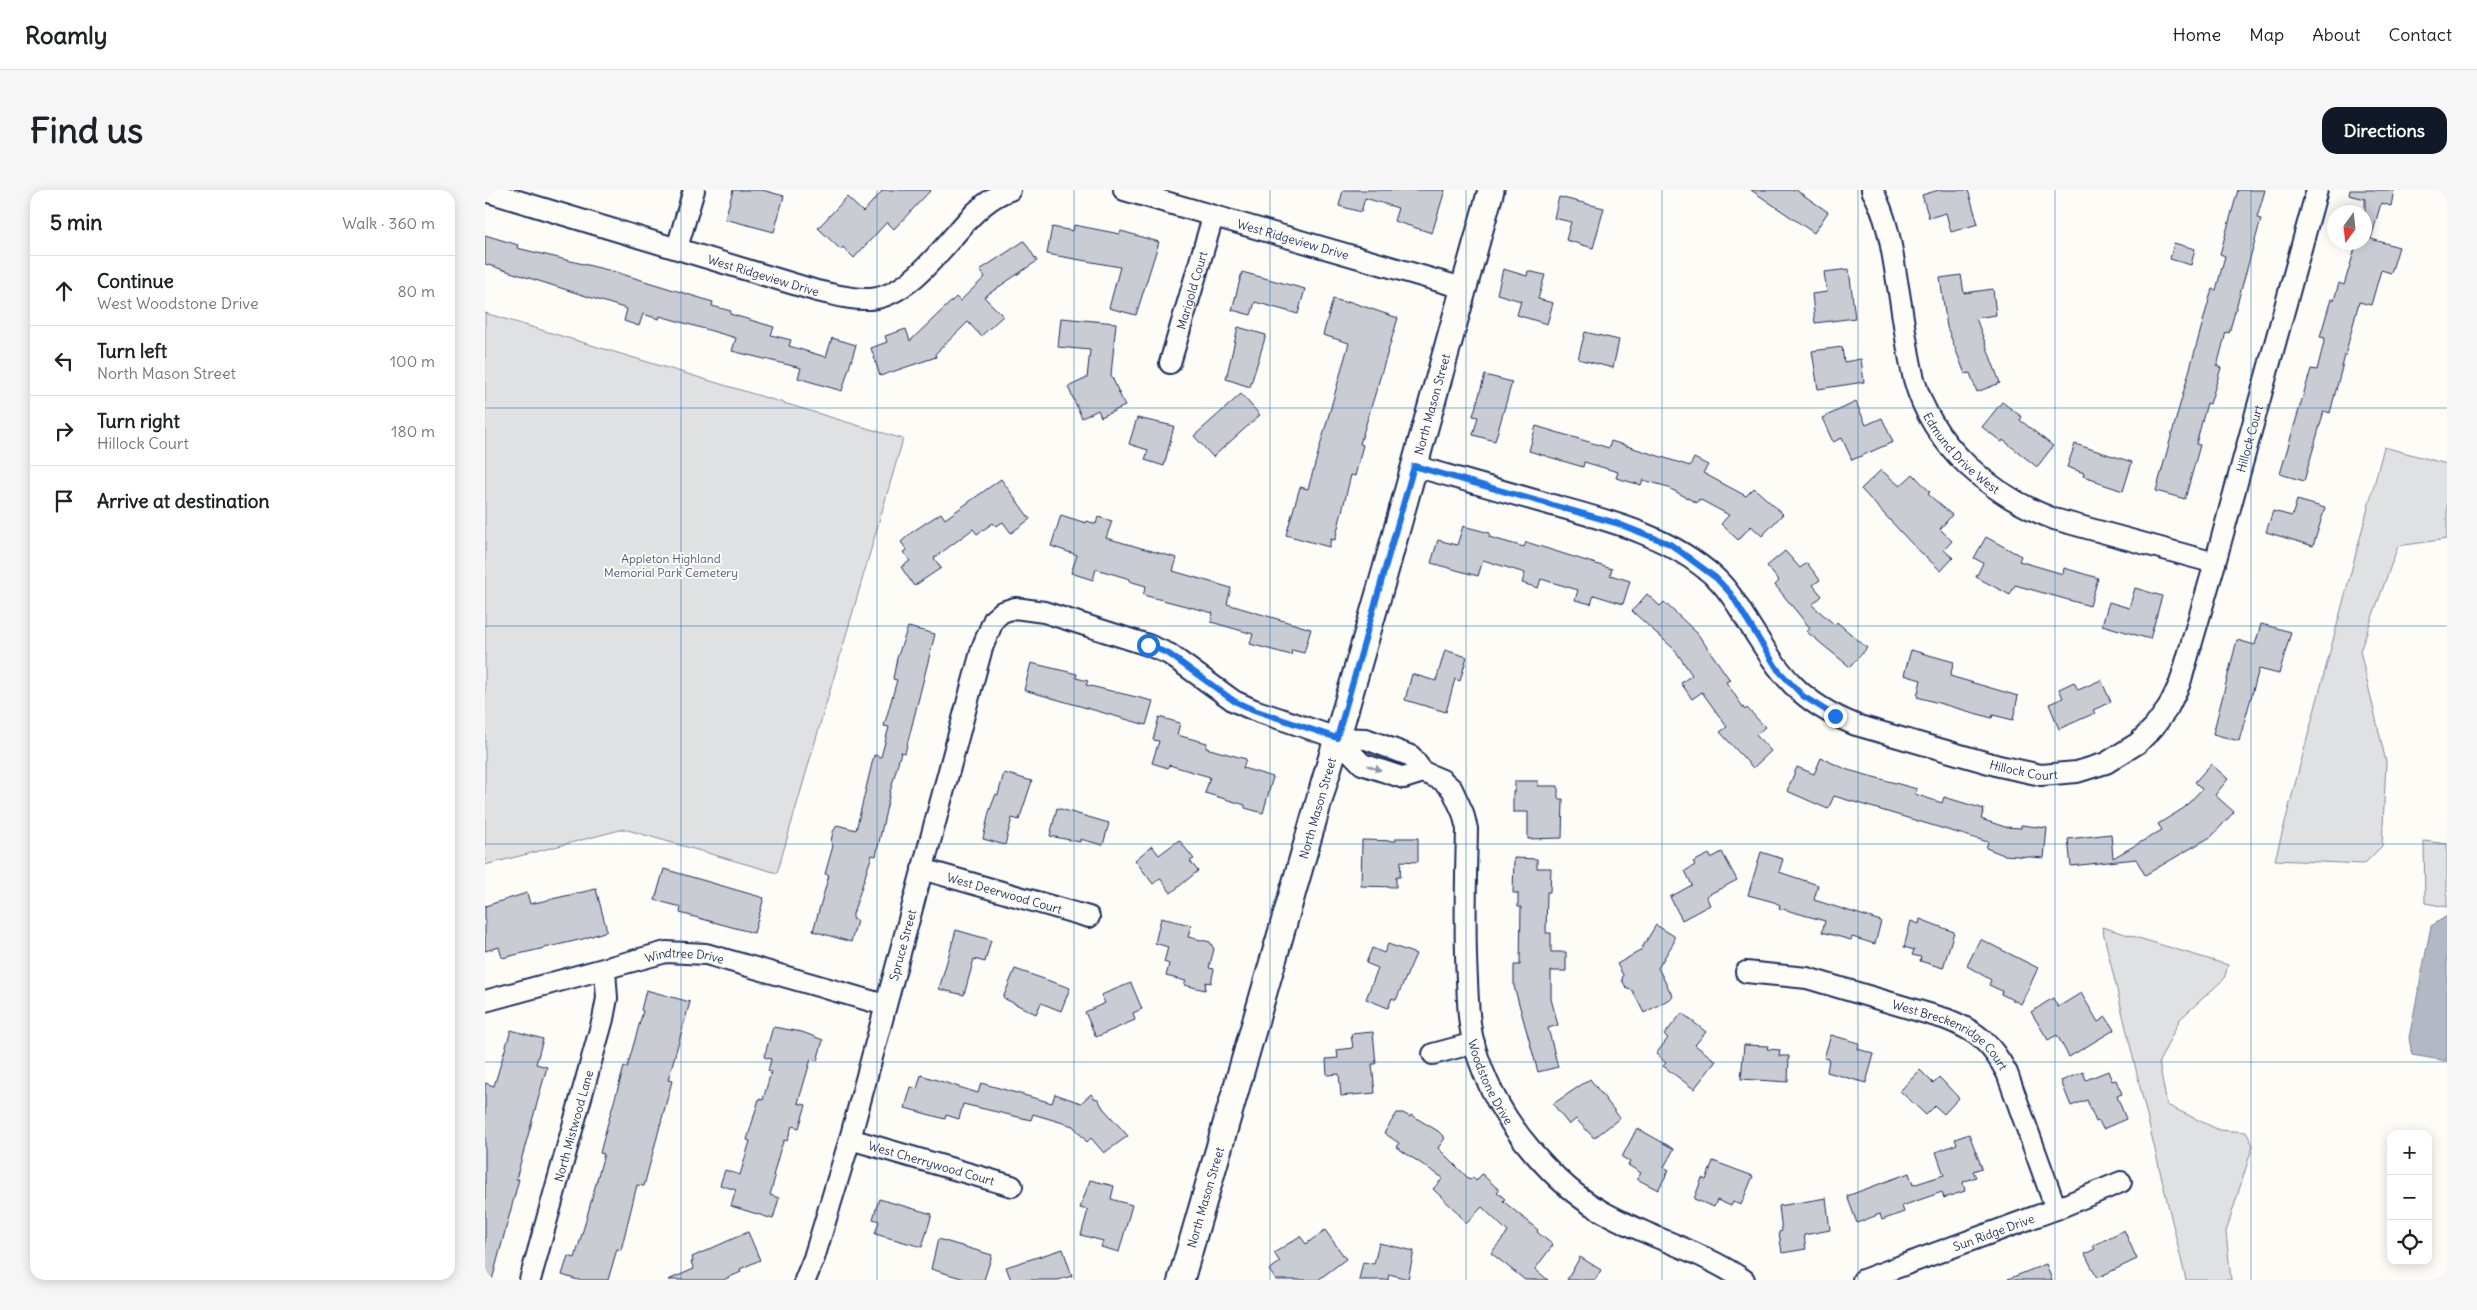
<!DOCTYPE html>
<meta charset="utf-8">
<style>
body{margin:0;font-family:Delius,sans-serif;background:#f6f6f6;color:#202124}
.controls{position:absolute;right:15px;bottom:15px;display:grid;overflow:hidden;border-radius:10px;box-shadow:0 2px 12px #0003}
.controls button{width:45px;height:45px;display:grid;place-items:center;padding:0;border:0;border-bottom:1px solid #e0e0e0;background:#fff;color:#202124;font:25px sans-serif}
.compass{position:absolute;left:1842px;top:15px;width:45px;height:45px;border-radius:50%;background:#fff;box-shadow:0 2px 12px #0003;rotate:195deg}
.stop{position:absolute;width:15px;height:15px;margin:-11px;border:4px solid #1a73e8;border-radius:50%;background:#fff}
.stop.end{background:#1a73e8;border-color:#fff;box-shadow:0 1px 5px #0008}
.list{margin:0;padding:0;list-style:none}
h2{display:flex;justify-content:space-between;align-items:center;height:65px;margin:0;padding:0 20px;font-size:21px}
h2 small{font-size:16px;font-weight:400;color:#757577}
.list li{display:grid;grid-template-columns:32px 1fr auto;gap:15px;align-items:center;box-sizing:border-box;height:70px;padding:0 20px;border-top:1px solid #e0e0e0}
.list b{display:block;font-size:19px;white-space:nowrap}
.list p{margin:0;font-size:16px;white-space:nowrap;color:#757577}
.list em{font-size:16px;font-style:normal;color:#757577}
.icon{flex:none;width:28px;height:28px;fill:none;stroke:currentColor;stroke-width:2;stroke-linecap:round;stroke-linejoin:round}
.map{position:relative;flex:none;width:1962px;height:1090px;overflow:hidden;border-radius:15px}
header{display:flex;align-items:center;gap:30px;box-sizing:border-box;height:70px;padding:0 25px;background:#fff;border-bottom:1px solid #e0e0e0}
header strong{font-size:24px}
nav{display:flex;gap:28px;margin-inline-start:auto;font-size:18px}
.intro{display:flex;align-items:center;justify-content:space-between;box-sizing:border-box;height:120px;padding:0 30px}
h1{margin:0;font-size:35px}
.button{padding:12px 22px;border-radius:15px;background:#111827;color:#fff;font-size:18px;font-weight:700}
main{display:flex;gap:30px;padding:0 30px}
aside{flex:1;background:#fff;border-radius:15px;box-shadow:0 2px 12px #0003}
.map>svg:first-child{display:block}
</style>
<header>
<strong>Roamly</strong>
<nav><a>Home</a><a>Map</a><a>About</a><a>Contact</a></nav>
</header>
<div class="intro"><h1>Find us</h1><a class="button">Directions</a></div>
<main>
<aside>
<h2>5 min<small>Walk · 360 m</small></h2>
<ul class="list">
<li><svg class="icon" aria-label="ahead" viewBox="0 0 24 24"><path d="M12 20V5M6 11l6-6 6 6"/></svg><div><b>Continue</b><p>West Woodstone Drive</p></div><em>80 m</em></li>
<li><svg class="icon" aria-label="left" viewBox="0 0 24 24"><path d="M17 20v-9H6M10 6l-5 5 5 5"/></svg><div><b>Turn left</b><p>North Mason Street</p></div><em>100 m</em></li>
<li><svg class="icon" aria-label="right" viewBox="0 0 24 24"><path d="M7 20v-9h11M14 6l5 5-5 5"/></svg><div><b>Turn right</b><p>Hillock Court</p></div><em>180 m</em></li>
<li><svg class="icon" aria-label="arrive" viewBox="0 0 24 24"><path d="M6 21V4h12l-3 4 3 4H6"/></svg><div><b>Arrive at destination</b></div></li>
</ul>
</aside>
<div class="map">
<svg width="1962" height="1090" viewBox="0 0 1962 1090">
<rect width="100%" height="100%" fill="#fdfcf7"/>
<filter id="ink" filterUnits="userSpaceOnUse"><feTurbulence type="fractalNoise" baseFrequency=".02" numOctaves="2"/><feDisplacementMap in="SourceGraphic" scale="10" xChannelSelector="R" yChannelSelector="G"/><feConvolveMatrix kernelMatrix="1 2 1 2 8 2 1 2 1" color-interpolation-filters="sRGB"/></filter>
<g filter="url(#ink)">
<path fill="#e0e1e3" stroke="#7e88a0" d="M0,123L418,249L292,683L139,639L0,675Z
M1899,257L1962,274V349L1913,356L1875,461L1901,572L1897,656L1879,674L1790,670Z
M1939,651L1962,654V717L1940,713Z
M1617,737L1743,775L1739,789L1695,829L1674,872L1682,915L1734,940L1761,942L1768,955L1741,1042L1746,1090H1701Z"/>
<path fill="#b3b8c5" stroke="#76819c" d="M1962,726V871L1927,865L1924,848L1946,736Z"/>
<path fill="#c9ccd3" stroke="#1b2f5e" d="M248,0H277L299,6L289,42L240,29Z
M398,0H446L409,39L402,32L369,68L358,57L356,60L333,38L362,7L378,22Z
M858,0H960L947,43L909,31L913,18L880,8L876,22L854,16Z
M1266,0H1311L1343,22L1329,43Z
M1454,0H1483L1493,34L1466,42L1461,23L1444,28L1437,5Z
M1753,0H1780L1772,28L1776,29L1744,143L1741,142L1732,176L1736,178L1725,214L1722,213L1711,254L1715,255L1700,309L1671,301L1727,99L1731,100L1740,66L1735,64Z
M1865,0H1909L1906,16L1896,13L1886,49L1914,57L1906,83L1896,80L1886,115L1874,112L1845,223L1839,221L1819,291L1795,284L1826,179L1832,180L1840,148L1835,147L1846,109L1849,110L1854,93L1859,95L1872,52H1880V9L1864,5Z
M1074,7L1119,18L1108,58L1081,50L1086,32L1069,28Z
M589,35L635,44L636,41L674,52L651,125L624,118L635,77L562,64L567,37L588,41Z
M0,45L33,55L32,58L127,81L228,112L227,116L246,121L245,124L289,137L286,145L306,150L304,156L341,167L347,148L371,155L357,201L313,188L316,178L247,161L251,148L175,126L174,129L158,124L154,136L139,131L142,119L0,74Z
M539,51L552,71L499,107L518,126L496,146L483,132L450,164L451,167L395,186L386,158L402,152L400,146L421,139L425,151L471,107L475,111L500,87L495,80Z
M1689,53L1710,59L1706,75L1685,69Z
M1018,79L1042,86L1043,81L1060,85L1053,109L1068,113L1062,134L1032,125L1036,111L1012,104Z
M1364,79L1370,128L1330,133L1327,104L1342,102L1339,82Z
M757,82L820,99L813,124L770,112L766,125L747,120Z
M1476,85L1479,103L1508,99L1511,125L1491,128L1515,193L1492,202L1485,183L1480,184L1462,137L1455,88Z
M848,109L863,113V111L913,128L875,254L878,255L870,286L866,285L850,350L846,349L844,357L801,345L815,297L823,299L864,153L838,145Z
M576,128L631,133L626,185L640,216L616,227L613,220L597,228L583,197L602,188L605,160L573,157Z
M753,137L781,145L765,197L741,189Z
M1100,142L1134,150L1128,178L1093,169Z
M1357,157L1359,172L1376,169L1379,192L1333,199L1327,161Z
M1000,185L1027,192L1010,251L988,245L993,227L988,226Z
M756,204L775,225L728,267L709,246Z
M1371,212L1381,235L1397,228L1408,252L1367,270L1357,248L1348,252L1337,228Z
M1517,212L1537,227L1535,230L1568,256L1552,277L1518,250L1517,252L1497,237Z
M652,228L689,236L679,276L660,270L663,260L644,254Z
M1051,236L1124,258L1126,251L1205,276L1209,268L1223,275L1218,283L1261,306L1269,298L1298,324L1277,346L1266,336L1253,350L1236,334L1244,325L1214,309L1212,313L1180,296L1158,290L1156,295L1131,288L1133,282L1099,272L1098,277L1044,261Z
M1590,254L1647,272L1638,301L1611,292V290L1598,286L1599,283L1582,277Z
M1396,280L1415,296L1428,284L1445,302L1443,304L1467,325L1455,339L1467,351L1459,360L1468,368L1456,381L1428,355L1376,299Z
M516,289L545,329L526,343L518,332L511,336L508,333L492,344L488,339L449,368L456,378L429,396L416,377L425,371L418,362L422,360L416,352L427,342L456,323L460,329Z
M1812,310L1840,318L1828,356L1781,342L1788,321L1807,326Z
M576,325L601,333L602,331L611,334L613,327L627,331L621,348L692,368L688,381L746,398L742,414L826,439L819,463L807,460L806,465L765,454L768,444L726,432L728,423L658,405L661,396L644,391L645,389L611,379L608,390L586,383L592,365L566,356Z
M978,336L1005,343L1004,347L1039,357L1041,352L1127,379L1125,385L1145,391L1138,414L1109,405L1106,414L1090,410L1093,400L1056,389L1053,398L1037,393L1040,383L998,370L993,386L946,373L953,350L972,355Z
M1501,347L1536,366L1534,371L1578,384L1579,378L1613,388L1605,416L1530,395L1525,405L1491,387L1498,373L1489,368Z
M1300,361L1315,378L1322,373L1335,390L1328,395L1337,406L1327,415L1350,435L1352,432L1382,458L1365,477L1322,442L1325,438L1290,395L1294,391L1282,376Z
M1650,398L1677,406L1665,449L1617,435L1624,412L1644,418Z
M1162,404L1175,416L1179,412L1212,443L1245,490L1241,492L1260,520L1262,518L1280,537L1271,545L1286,561L1268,578L1235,542L1242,537L1217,502L1207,509L1196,493L1207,485L1190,460L1147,421Z
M1776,434L1806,442L1794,484L1774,479L1754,551L1728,544L1752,450L1770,455Z
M423,437L450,444L420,563L416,562L405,602L391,666L387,665L368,724V729L372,731L366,752L328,741L344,685L340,684L348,656L346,651L348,642L352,635L371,640L389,565L396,567L404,537L399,536L412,490L408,489L412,468Z
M960,460L982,467L975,491L970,489L961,522L920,510L927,484L951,491Z
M1426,460L1469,472L1465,486L1533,506L1528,530L1508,525L1507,528L1432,507L1436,490L1419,485Z
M546,473L592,484L591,488L603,491L601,495L668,511L661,535L539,500Z
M1616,490L1626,512L1608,520L1610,523L1574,539L1564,514L1578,508L1574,499L1589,492L1593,500Z
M674,527L695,533L692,545L722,553L721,558L761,569L758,578L788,587L778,623L760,618V615L720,603L725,587L684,575L683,578L667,573L674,551L668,550Z
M1336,568L1363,580L1432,599L1430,604L1457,613L1459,607L1499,619L1496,629L1520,637L1536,638V635L1562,638L1559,668L1519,665L1501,658L1503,652L1349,606L1343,619L1302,601L1312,577L1329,584Z
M1726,574L1743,589L1730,605L1749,622L1727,646L1660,685L1651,669L1586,676L1583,649L1626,644L1628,668L1677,640L1673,634L1699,618L1717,599L1710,592Z
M519,583L547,591L534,630L527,628L520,655L498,649L504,622L511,604L513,605Z
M1030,591H1053V596H1073V609H1078L1077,648L1043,649V622H1028V601H1030Z
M572,618L624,633L618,655L595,649V652L565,646Z
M911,648H933V672L916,671L915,687H911V697L876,696L877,650L911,651Z
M694,650L709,669L705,671L713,681L686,703L675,688L668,694L650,670L667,656L674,665Z
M1237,662L1252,690L1221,706L1225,715L1197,730L1185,707L1207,695L1200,681L1210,675L1208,672L1224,664L1226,668Z
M1276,662L1298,669L1294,682L1333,695L1329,710L1396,731L1390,754L1367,747L1366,750L1337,742L1340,731L1294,718L1295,715L1289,712L1263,705Z
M1029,668L1052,669V678H1066L1065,702H1062L1061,743H1066V762H1081V781H1066V809L1073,835L1063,838L1073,877L1053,882L1029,796V775H1035L1036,717H1033V703H1028Z
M179,679L279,708L269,743L195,723L196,717L170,710Z
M111,699L122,741L98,749L17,768L14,757L0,761V716L42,703L45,714Z
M676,728L706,735L703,747L725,752L729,759L724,778L729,779L726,793L721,792L720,800L699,795L701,791L681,786L684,774L679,772L683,757L670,753Z
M1435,729L1469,742L1458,778L1435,771L1436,767L1427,765L1429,760L1419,757L1426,731L1434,734Z
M1171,735L1189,746V752L1173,778L1188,807L1159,823L1147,800L1142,799L1137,790L1138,785L1132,774L1155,761Z
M471,740L506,750L500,772L489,769L479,805L454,799Z
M1495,749L1553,778L1536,814L1516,804L1517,801L1504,795L1506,790L1482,776Z
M903,754L931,764L911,810L907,808L903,818L881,809L893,778L881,773L887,758L899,763Z
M530,779L585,798L576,821L556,813L551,824L518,808Z
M646,793L657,819L648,823L650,830L611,847L600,822L620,813L616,805Z
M161,800L205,812L183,890L187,891L159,996L152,995L136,1060L132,1059L123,1090H93L77,1085L83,1066L90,1068L101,1030L119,964L115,963L122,936L139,877L142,878L158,821L156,820Z
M1596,803L1613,832L1621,827L1629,840L1584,867L1572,845L1563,850L1546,822L1568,808L1573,817Z
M1197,823L1221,842L1210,855L1231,871L1209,899L1178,876L1181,873L1171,864L1183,848L1179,845Z
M288,837L317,842L338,850L332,871L326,869L313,913L321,915L314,938L307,936L302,951L299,950L295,960L288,986L290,987L285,1005L294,1008L288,1029L246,1016L251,1000L235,995L240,980L255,985L265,951L262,950L274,909L278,910L286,882L283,881L286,869L279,867Z
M26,840L58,849L51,874L62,877L31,989H34L7,1090H0V893L9,896Z
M888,842L891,874H887L890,903L856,906L854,884L842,885L841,869L853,868L852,860L868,858L866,844Z
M1346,845L1374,853L1373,859L1389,864L1381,893L1342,882L1344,869L1339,868Z
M1259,855L1283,856L1282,859L1295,860L1294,866H1304L1303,892L1256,889Z
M1435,880L1448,893L1454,887L1474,908L1459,924L1450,916L1441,925L1415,901Z
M1623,881L1627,891L1631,890L1637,904L1632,906L1641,929L1618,939L1614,931L1611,932L1602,910L1586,916L1576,891L1598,882L1601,890Z
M436,885L493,903L496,893L567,913L570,904L596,913L606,904L609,908L613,909L618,918L643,946L619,963L606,948L602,952L588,936L548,924L546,930L478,914L474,929L461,925L460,929L420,918L426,897L432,899Z
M1105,889L1135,928L1109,948L1091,929L1084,935L1068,914Z
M912,923H918L925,927L926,925L953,941L960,948L953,958L985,990L988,987L991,991L997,984L1014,1000L1012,1002L1020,1009L1018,1011L1053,1040L1052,1042L1068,1055L1050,1079L1063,1090H1040L1006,1063L1023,1042L997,1017L981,1034L973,1023L948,999L958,988L911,957L914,953L899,943Z
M1152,938L1189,959L1179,977L1184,980L1173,1000L1152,989L1156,983L1143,975L1145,972L1137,967Z
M1484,944L1497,978L1488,981L1491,987L1478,992L1480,1001L1459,1008L1457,1002L1417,1016L1419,1022L1397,1030L1395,1024L1372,1033L1362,1006L1424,983L1428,995L1459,985L1451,962L1472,954L1470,949Z
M1228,971L1268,986L1256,1015L1248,1012L1246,1016L1232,1010L1229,1017L1209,1009L1217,988L1221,990Z
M605,990L629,996L626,1009L647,1015L634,1062L616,1057L618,1051L596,1045L603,1020L595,1018Z
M1341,1008L1345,1040L1319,1045L1321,1059L1297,1063L1294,1042L1297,1041L1294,1016Z
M394,1009L447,1024L437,1057L390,1044L394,1031L388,1029Z
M840,1040L861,1069L833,1090H791L784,1080L795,1072L789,1063L815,1046L821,1054Z
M1639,1040L1652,1069L1612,1088L1600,1064L1610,1059L1608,1056Z
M263,1042L275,1070L255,1079L256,1082L238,1090H183L209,1079L206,1072L208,1071L207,1067Z
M453,1049L507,1065L499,1090H483L446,1079Z
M894,1053L929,1061L923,1089L904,1084L903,1090H874L878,1072L889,1074Z
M578,1059L587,1086L573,1090H526L521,1077Z
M1095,1067L1116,1080L1110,1090H1082Z
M1561,1074L1567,1090H1523V1089Z"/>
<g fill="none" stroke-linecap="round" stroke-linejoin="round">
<defs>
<g id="minor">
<path id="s1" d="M639,0L978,98"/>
<path id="s2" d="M1387,0C1403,28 1407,60 1412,91C1418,123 1421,157 1429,189C1447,256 1506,305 1569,329L1730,373"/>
<path id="s3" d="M0,1L332,101C350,105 367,110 385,109C424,106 457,58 482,31C493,19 509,5 525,0"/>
<path d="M192,58L209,0"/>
<path id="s4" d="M685,173L728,27"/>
<path id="s5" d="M929,276C973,288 1017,301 1060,313C1121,330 1183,344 1231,388C1245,401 1254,418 1264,434C1296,485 1314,512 1371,535L1514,576L1556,585L1592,582L1621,573L1653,553L1669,537L1683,518L1695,493L1730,373L1832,0"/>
<path d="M852,548L877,574L919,588L938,582"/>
<path id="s6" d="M437,679L604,727"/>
<path id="s7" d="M1261,782L1322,788L1461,829C1492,841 1506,853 1522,883L1571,1019"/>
<path id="s8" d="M0,811L181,762L221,764L400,815"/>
<path d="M948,864L989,853"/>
<path id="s9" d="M365,949L527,996"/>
<path id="s10" d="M45,1090L118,829L122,808L120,780"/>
<path id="s11" d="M320,1090L329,1068L365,949L497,458L509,429L517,422L530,418L559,422L663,455L684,464L749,511L769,520L852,548L881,549L926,566L938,582L957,590L967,599L978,623L982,639C981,689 979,740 982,790C983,811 983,833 989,854C1000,894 1021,931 1048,962C1067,984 1088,1005 1113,1019C1160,1047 1214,1059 1259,1090"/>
<path id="s12" d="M1378,1090L1571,1019L1636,992"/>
</g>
<g id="tertiary">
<path id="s13" d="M696,1090L900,382L1006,0"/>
</g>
</defs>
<use href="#minor" stroke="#1b2f5e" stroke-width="24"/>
<use href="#tertiary" stroke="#1b2f5e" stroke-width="29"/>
<use href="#minor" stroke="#fdfcf7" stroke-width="20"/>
<use href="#tertiary" stroke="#fdfcf7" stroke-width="25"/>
</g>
<defs><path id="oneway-solid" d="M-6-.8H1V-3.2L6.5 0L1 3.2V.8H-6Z" transform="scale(1.25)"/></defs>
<use fill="#8c96aa" href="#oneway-solid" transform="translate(889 578) rotate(19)"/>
</g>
<g fill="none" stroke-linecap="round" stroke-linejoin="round" filter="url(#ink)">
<path stroke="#1a73e8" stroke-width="6" d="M663,455L684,464L749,511L769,520L852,548L929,276L1131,333L1185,354L1231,388L1246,404L1293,480L1318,506L1350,526"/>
</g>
<path fill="none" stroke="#1f6fb2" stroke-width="1" stroke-opacity="0.55" d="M196,0V1090M392,0V1090M589,0V1090M785,0V1090M981,0V1090M1177,0V1090M1373,0V1090M1570,0V1090M1766,0V1090M0,218H1962M0,436H1962M0,654H1962M0,872H1962"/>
<g text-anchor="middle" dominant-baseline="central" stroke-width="4" stroke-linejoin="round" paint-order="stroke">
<g font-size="12" fill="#1b2f5e" stroke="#fdfcf7">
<text stroke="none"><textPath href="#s1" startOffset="176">West Ridgeview Drive</textPath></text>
<text stroke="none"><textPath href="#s3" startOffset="291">West Ridgeview Drive</textPath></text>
<text stroke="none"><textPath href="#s4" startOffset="76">Marigold Court</textPath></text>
<text stroke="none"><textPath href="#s13" startOffset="911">North Mason Street</textPath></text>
<text stroke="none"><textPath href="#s5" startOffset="1156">Hillock Court</textPath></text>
<text stroke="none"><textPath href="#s2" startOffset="284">Edmund Drive West</textPath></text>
<text stroke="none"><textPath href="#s5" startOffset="706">Hillock Court</textPath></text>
<text stroke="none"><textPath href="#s13" startOffset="491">North Mason Street</textPath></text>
<text stroke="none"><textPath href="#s6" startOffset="86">West Deerwood Court</textPath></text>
<text stroke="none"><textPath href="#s11" startOffset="349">Spruce Street</textPath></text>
<text stroke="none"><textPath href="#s8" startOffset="206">Windtree Drive</textPath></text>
<text stroke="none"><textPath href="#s7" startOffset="218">West Breckenridge Court</textPath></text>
<text stroke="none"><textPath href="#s11" startOffset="1494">Woodstone Drive</textPath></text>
<text stroke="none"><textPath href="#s10" startOffset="160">North Mistwood Lane</textPath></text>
<text stroke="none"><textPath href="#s9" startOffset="85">West Cherrywood Court</textPath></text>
<text stroke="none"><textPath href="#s13" startOffset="86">North Mason Street</textPath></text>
<text stroke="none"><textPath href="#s12" startOffset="139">Sun Ridge Drive</textPath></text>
</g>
<g font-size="12" fill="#4c5c7f" stroke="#fdfcf7">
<text x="186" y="368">Appleton Highland<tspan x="186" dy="14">Memorial Park Cemetery</tspan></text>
</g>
</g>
</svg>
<div class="controls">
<button>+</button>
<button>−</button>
<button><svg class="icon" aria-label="locate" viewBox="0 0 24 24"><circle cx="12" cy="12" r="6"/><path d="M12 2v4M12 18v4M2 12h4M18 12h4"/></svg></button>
</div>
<svg class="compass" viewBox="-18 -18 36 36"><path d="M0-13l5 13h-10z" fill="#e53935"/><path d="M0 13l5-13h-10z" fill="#757577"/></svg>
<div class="stop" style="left:663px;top:455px"></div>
<div class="stop end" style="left:1350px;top:526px"></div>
</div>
</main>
